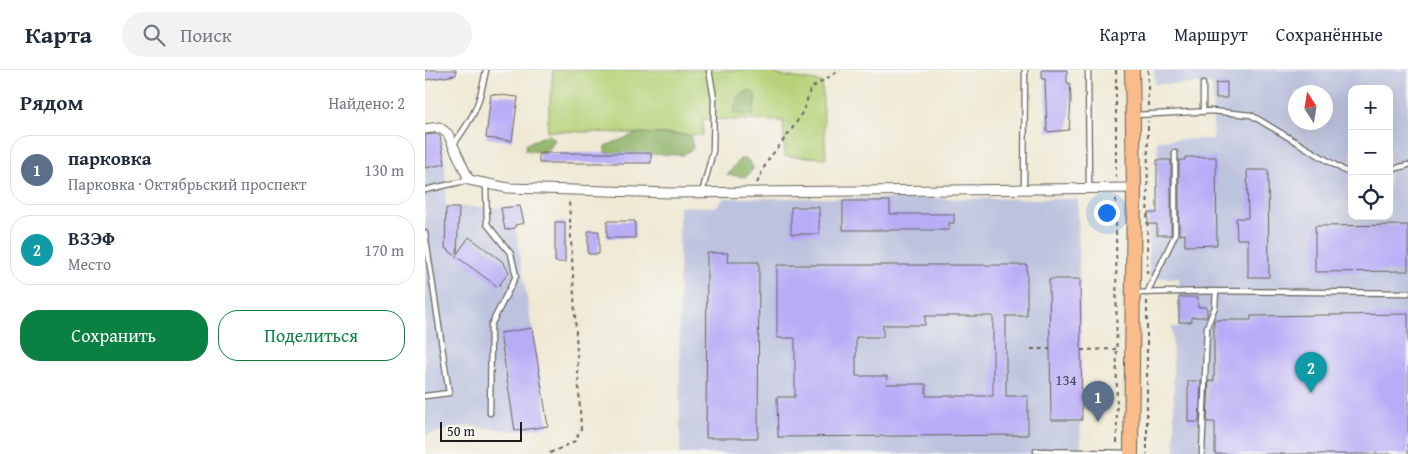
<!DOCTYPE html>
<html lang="ru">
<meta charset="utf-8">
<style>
body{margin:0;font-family:"Gentium Book Plus",serif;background:#f2f2f3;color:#1f2937}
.controls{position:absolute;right:15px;top:15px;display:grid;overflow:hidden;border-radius:10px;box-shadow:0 5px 20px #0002}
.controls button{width:45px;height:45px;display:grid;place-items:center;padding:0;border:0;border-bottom:1px solid #e0e1e3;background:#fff;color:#1f2937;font:25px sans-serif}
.compass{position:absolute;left:863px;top:15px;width:45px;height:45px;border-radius:50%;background:#fff;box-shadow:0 5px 20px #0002;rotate:348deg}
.scale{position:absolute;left:15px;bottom:12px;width:82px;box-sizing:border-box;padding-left:5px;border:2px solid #1c1c1c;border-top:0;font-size:14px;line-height:18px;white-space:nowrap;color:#1c1c1c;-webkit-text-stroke:4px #f6f6f2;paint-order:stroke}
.you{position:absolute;left:681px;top:142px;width:18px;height:18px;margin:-12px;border:4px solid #fff;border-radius:50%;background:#1a73e8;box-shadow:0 0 0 8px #1a73e833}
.badge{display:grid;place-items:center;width:32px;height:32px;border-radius:50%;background:#0b8043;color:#fff;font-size:16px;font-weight:700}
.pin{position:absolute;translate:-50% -41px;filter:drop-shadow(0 1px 2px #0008)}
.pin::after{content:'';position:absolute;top:26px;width:18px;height:15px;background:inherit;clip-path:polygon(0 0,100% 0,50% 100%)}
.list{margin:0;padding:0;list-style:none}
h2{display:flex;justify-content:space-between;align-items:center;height:65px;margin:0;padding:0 20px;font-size:21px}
h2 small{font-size:16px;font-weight:400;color:#747a83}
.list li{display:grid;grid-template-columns:32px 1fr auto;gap:15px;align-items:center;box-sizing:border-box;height:70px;margin:0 10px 10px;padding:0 10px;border:1px solid #e0e1e3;border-radius:20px}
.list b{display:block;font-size:19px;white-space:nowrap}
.list p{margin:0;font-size:16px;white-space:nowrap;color:#747a83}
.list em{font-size:16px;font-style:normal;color:#747a83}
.actions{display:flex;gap:10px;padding:15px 20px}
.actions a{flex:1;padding:11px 0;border:1px solid #0b8043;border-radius:20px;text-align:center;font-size:18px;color:#0b8043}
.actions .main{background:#0b8043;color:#fff}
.icon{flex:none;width:28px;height:28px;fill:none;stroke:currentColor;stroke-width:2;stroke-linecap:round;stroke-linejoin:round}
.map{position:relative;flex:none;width:983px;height:384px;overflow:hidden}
header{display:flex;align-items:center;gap:30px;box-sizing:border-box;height:70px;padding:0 25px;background:#fff;border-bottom:1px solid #e0e1e3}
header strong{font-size:24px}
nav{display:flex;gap:28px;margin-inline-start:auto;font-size:18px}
.search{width:350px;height:45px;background:#f2f2f3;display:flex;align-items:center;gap:12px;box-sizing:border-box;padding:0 18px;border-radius:28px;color:#747a83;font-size:19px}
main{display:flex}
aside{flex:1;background:#fff}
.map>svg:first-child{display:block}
</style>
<header>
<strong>Карта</strong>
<div class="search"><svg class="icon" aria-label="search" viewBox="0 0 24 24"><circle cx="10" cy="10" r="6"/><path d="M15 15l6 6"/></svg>Поиск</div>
<nav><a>Карта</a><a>Маршрут</a><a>Сохранённые</a></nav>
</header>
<main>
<aside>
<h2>Рядом<small>Найдено: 2</small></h2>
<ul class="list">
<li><span class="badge" style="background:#5c6f8a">1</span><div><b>парковка</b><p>Парковка · Октябрьский проспект</p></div><em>130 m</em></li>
<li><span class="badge" style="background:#0f9aa8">2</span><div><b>ВЗЭФ</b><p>Место</p></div><em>170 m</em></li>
</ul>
<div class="actions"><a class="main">Сохранить</a><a>Поделиться</a></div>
</aside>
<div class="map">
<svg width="983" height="384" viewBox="0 0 983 384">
<rect width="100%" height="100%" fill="#f6f6f2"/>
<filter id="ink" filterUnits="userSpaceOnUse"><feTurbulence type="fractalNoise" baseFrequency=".02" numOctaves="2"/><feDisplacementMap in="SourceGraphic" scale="10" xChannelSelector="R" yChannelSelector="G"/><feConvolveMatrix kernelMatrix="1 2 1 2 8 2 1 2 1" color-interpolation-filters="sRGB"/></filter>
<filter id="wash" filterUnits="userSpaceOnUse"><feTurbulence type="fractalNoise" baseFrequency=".0096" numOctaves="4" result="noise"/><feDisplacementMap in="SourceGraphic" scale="20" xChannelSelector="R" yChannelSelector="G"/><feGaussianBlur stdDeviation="1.12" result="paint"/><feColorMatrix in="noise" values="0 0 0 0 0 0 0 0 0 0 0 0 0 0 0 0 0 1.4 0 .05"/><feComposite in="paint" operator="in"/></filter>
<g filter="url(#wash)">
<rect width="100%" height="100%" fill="#efe9d4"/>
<path fill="#bdc3de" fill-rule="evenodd" d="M729,0H983V384H750L747,257H754V208H724L723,143H732V70L788,69L787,14H730ZM927,19H964V146H927ZM871,22H901V52H871Z
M14,61L20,94L21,137H87L123,356L90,361L43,356L0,365V63Z
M299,128L653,129L656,384H255L254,136L291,137Z"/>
<path fill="#b6d177" stroke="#69764a" d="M128,0H352V5L397,12L401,88L360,86L358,51L278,49V65L122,61Z"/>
<path fill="#90b368" stroke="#566842" d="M326,20L331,26L328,46L308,43L313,26Z
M213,63L265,65L268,78L258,85L180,83V76Z
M124,64L130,70L120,83L100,80L101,74Z
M315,89H322L329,98L321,107L302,105Z"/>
<g id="blocks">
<path fill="#b8acf7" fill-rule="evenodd" d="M0,0H31V5L0,10Z
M617,0H642V13H645L646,29L644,60L622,62L620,9H617Z
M802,12V28H791V13Z
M66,24L93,27L87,71L61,68Z
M12,64L15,66L20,94L0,98V65Z
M114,83H226V93H114Z
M760,87H791L792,175L760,176V164L754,165V90H760Z
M732,90H746V165H732V154H723V143H732Z
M822,100H843L844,207H823V169H812L811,148H823Z
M418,131H465V144H529V153H524V160H418Z
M95,136L99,153L90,155V158L80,160L76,138Z
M366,137H394V164H366Z
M21,138H34L32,184L44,167L77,191L84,202L73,217L20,178Z
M182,151H210V168H182Z
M130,152H140V192H130Z
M983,155V201L890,202V156Z
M163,161H174V184H163Z
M282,183H303L302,192H334L333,368H281Z
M352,195H602V246H581V326H603V365L353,367L352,327H370V268H352ZM500,246H568V326H501V314H461L462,306H431V267H458V255H500Z
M624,209H655L657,350H626Z
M754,227H773V237H782V247H766V252H754Z
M983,244V384H790V352H782L784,311H789V250H826V246Z
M107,258L123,356L90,361L75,263Z
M763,311H776L774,352H763Z"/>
</g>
</g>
<g filter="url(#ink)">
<use href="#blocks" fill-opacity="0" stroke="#66645c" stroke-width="1"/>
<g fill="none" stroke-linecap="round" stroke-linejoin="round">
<defs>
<path id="lane" d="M663,0L664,118
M778,14V42
M711,45L787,41L826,45L920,101L927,103
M28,75C50,45 54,36 61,0
M964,100L983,95
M61,114L62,154L86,184L91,206L66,255L65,343
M599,119L600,0
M0,120L44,110
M277,123L288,81L289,28L284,0
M0,163L24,323L0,326
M709,223L791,221L983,223
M722,223L750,165V83
M611,381L705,383
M777,384L782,257L790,237L791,221"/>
<path id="street" d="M0,59L14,57L23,64L44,110L83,118L247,123L709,118"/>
<path id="primary" d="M706,384L709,118L707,0"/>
</defs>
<use href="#lane" stroke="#66645c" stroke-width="7"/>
<use href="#street" stroke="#66645c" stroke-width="11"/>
<use href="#primary" stroke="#66645c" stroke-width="16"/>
<path stroke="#66645c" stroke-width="2" stroke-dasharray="4 4" stroke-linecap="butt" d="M691,0V109
M723,0V37
M332,113C336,105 339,96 344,89C362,64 378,51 385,19L415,0
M691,129L692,374
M722,204L723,51
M722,231V384
M606,279H625
M656,280L691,279
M125,383L150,371L156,359L144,130"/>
<use href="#lane" stroke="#fff" stroke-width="4.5"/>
<use href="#street" stroke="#fff" stroke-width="9"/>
<use href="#primary" stroke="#f9bc8a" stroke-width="14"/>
</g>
</g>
<g text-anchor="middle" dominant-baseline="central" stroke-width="4" stroke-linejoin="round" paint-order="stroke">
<g font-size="15" fill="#434053">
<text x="641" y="309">134</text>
</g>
</g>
</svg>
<div class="controls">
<button>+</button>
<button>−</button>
<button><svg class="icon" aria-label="locate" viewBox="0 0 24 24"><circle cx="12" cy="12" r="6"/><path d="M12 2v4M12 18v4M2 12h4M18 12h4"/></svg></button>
</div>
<svg class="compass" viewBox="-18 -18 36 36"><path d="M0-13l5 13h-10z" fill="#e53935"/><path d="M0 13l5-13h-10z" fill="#747a83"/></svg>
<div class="scale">50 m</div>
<div class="you"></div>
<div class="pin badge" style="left:673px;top:352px;background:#5c6f8a">1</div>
<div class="pin badge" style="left:886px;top:323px;background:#0f9aa8">2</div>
</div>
</main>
